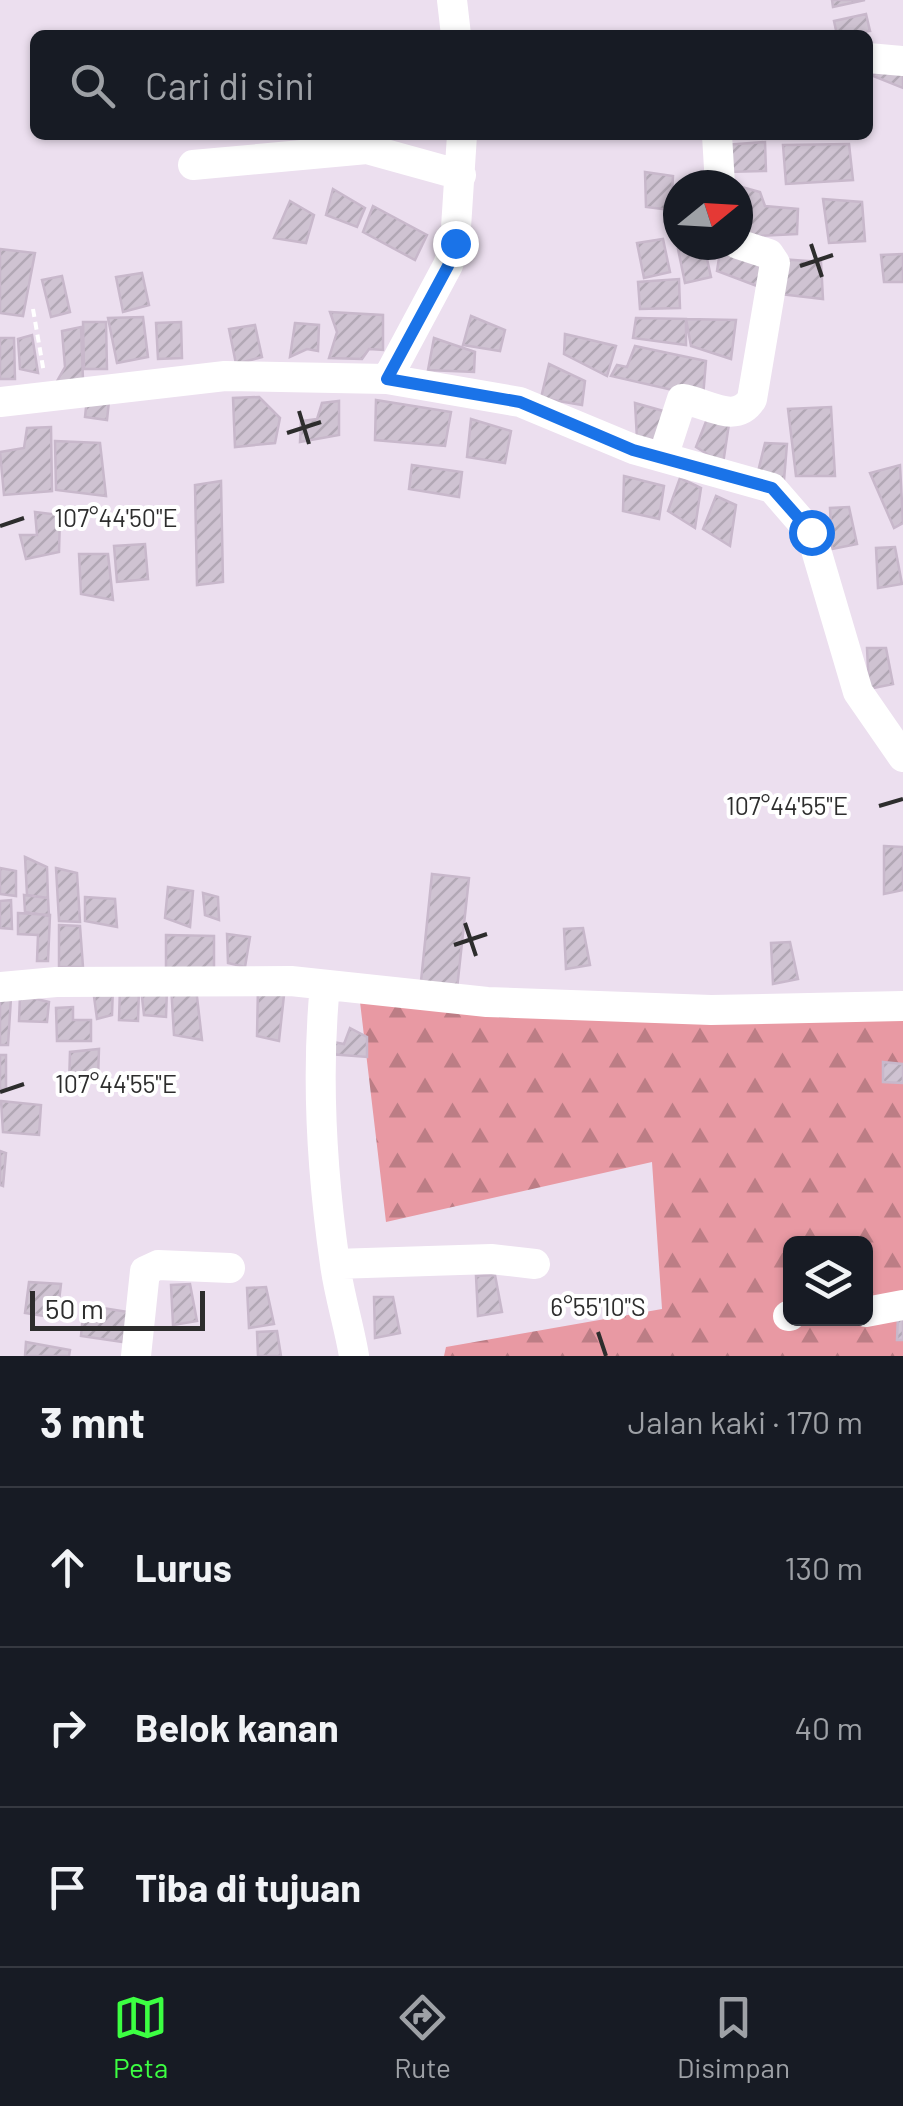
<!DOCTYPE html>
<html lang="id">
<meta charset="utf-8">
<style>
body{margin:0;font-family:Barlow,sans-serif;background:#20242c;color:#f1f3f6}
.controls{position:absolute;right:30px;bottom:30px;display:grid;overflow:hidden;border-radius:15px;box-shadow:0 2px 8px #0004}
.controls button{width:90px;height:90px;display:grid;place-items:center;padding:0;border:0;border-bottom:2px solid #363941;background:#171b24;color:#f1f3f6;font:50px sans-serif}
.compass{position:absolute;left:663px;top:170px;width:90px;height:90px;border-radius:50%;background:#171b24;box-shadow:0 2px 8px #0004;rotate:72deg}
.scale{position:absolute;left:30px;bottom:25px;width:175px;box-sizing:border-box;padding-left:10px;border:5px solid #2d2d2d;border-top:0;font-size:28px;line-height:35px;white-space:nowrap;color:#2d2d2d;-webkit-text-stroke:8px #fff;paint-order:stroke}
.stop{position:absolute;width:30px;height:30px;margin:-22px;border:8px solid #1a73e8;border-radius:50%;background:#fff}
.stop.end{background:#1a73e8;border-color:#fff;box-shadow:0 2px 10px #0008}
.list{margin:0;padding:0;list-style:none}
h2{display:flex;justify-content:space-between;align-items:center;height:130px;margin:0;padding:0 40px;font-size:42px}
h2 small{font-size:32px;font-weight:400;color:#9ea1a6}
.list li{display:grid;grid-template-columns:65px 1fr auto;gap:30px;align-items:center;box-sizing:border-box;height:160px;padding:0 40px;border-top:2px solid #363941}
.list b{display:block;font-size:38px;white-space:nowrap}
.list em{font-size:32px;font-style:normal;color:#9ea1a6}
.icon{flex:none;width:55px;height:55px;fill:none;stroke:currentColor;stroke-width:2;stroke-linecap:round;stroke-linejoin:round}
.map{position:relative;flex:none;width:903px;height:1356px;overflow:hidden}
.search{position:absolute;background:#171b24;box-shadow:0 2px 8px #0004;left:30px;right:30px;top:30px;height:110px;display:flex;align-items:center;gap:25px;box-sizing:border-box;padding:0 35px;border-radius:15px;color:#9ea1a6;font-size:38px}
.sheet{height:610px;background:#171b24}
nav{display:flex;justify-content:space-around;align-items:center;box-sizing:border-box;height:140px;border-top:2px solid #363941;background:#171b24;font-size:28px;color:#9ea1a6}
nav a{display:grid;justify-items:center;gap:5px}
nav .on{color:#3cff42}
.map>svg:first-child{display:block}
</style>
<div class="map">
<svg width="903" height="1356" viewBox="0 0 903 1356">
<defs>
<pattern id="forest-firs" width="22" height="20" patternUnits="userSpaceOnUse" patternTransform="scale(2.5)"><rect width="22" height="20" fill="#e899a3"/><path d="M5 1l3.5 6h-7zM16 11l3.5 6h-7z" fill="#bc7d85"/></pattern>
<pattern id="building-hatch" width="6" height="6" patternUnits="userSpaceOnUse" patternTransform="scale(2.5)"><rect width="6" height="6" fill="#cfc3d2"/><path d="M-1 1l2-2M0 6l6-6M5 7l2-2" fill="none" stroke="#b2a8b5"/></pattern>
</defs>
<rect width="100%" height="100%" fill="#ecdfef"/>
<path fill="url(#forest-firs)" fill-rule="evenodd" d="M360,1002L903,1020V1356H444L446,1347L662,1309L652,1162L386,1222ZM790,1244H866V1318H790Z"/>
<path fill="url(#building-hatch)" stroke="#c8b8cb" stroke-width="2.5" d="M832,0H865L833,7Z
M866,14L870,31L837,35L834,21Z
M882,63L903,68V88L873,76Z
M765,142L766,171L726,172L724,145Z
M849,144L853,180L786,184L783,145Z
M645,172L673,176L671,210L646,207Z
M709,173L711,185H690V175Z
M738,186L760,192L765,206L798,209L797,234L738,237Z
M333,189L365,208L357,227L326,215Z
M823,199L862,202L865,241L829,243Z
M290,201L314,215L306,243L274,238Z
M373,206L427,235L415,260L363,232Z
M663,239L670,272L644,278L637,243Z
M704,245L711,277L685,283L678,249Z
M721,245L764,258L757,286L717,271Z
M0,249L35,253L23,316L0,313Z
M903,254V282H884L881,255Z
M780,259L821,262L823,299L779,294Z
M142,273L149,305L123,312L116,277Z
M62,276L70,312L51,317L42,280Z
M679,279L680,308L640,309L638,282Z
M330,312L383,315V350L369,349L362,359L329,358L337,332Z
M471,316L505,330L500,351L463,345Z
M143,317L148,357L117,363L108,318Z
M636,318L686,319V345L633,338Z
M686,319L736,320L731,359L691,346Z
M83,322H106L107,369H84Z
M181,322L182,358L158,359L156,323Z
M295,323L319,325L318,351L307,349L290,357Z
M255,325L262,357L236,364L229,329Z
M81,327L83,380L56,383L65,367L62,331Z
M565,334L616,346L607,376L564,354Z
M32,335L38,373L20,369L18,339Z
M0,338H14L15,379H0Z
M434,338L475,352L474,372L428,370Z
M635,346L706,361L703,397L611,376L617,365L627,367Z
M549,364L585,381L582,405L541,398Z
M259,397L280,418L275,443L235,447L233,398Z
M87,398L109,401L107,420L85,417Z
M376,400L451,412L445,446L375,440Z
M339,401V435L300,442L301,421L317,419L322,403Z
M635,403L674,414L668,439H637Z
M831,407L835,476H796L788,409Z
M709,414L729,424L723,464L696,447Z
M471,419L511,431L505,463L467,457Z
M51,427L52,491L4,495L0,452L24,448L27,428Z
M55,441L100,443L106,496L56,490Z
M765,443L787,444L784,480L757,476Z
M412,465L462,472L459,497L409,489Z
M900,465L903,523L894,528L870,473Z
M624,476L664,486L659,519L623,511Z
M680,478L701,488L695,528L668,511Z
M221,481L223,582L197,585L195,485Z
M716,496L736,505L730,546L703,529Z
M849,507L857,544L832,549L830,508Z
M35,512L60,515L59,552L26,559L20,535H37Z
M145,544L148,579L117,582L114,546Z
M895,547L902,584L878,588L876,548Z
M79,554H108L113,600L81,594Z
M867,648H886L893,684L869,689Z
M884,846L903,847V890L884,894Z
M25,857L47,867L48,898L27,895Z
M0,868L16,871V896L0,894Z
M56,868L77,873L80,922L59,921Z
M432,874L469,878L457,989L421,981Z
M168,887L193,891L190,927L165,918Z
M203,893L218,897L219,920L205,915Z
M24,895L48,898L49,916L25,912Z
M85,897L115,899L117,927L85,921Z
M11,900L12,929L0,928V901Z
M18,913L50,915L48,961H37L38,935L18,934Z
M59,925L80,926L83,967H59Z
M583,928L590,965L566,969L564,929Z
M227,934L250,937L245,967L228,963Z
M166,935L214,936V969H166Z
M790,942L798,979L773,984L771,943Z
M171,985L196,988L202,1040L174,1035Z
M258,986L284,995L279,1041L257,1036Z
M113,987L112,1015L97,1019L93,989Z
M120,987L139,990L138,1021L119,1020Z
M141,988L167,990L166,1017L144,1015Z
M20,995L49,1002L47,1022L19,1021Z
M11,998L8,1045H0V999Z
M73,1007V1020H91V1041H57L56,1008Z
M350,1028L367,1037V1057L329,1054L328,1041L344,1044Z
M99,1049L98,1078L69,1085L70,1052Z
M0,1055H6V1089H0Z
M883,1062L903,1064V1083L883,1082Z
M1,1101L41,1105L39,1135L3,1132Z
M0,1151L6,1153L3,1186L0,1185Z
M495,1275L502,1312L478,1316L476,1276Z
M29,1282L61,1284L57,1318L25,1313Z
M190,1284L197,1321L173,1325L171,1285Z
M266,1287L274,1324L249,1328L247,1288Z
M374,1297H393L400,1333L375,1338Z
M84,1305L128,1312L123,1342L81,1336Z
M898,1316H903V1340H897Z
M277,1331L281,1356H258L257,1332Z
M26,1342L70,1350L69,1356H25Z"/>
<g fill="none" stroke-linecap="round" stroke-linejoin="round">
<path stroke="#fff" stroke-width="4" stroke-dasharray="8 5" stroke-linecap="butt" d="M33,309L44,373"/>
<path stroke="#fff" stroke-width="30" d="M452,0L456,35
M868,58L903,61
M717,135L720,185
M193,165L367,149L461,175
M387,379L448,265L455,243L462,135
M0,402L225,376L387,379L520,402L633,449L772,488L811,533L858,692L903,757
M663,457L682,399C706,402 736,426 752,399L775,263L769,254L738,244
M325,985C316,1076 322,1173 335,1264C339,1295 349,1325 354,1356
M0,987L56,982L291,981L487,1002L711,1010L903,1006
M335,1264L491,1259L535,1264
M866,1312L903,1305
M788,1316H790
M136,1356L145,1271L158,1265L230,1268"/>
</g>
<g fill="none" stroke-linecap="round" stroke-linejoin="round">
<path stroke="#1a73e8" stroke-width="12" d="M455,243L448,266L387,379L520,402L633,450L772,488L811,532"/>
</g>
<path fill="none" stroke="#2d2d2d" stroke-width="4" d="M811,244L822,277M800,266L833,255M299,411L309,444M287,433L321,422M0,526L24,518M879,806L903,799M465,923L476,956M454,945L487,934M0,1092L24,1084M598,1332L606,1356"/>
<g font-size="25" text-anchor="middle" fill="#2d2d2d" stroke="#fff" stroke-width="8" stroke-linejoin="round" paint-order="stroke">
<text x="116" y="527">107°44'50"E</text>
<text x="787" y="815">107°44'55"E</text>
<text x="116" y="1093">107°44'55"E</text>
<text x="598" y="1316">6°55'10"S</text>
</g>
</svg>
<div class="controls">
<button><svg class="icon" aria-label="layers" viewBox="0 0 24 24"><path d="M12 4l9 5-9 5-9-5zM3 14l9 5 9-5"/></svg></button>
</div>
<svg class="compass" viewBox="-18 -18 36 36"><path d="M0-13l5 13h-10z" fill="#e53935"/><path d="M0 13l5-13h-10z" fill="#9ea1a6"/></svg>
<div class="scale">50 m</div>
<div class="stop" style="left:811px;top:532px"></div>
<div class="stop end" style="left:455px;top:243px"></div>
<div class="search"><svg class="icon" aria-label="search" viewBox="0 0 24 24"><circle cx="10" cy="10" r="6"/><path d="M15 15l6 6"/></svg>Cari di sini</div>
</div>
<section class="sheet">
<h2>3 mnt<small>Jalan kaki · 170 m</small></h2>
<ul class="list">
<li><svg class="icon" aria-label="ahead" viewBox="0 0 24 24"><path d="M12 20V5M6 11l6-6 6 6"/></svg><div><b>Lurus</b></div><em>130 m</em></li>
<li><svg class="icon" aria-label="right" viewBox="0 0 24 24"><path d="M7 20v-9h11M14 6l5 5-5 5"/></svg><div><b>Belok kanan</b></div><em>40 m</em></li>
<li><svg class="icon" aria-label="arrive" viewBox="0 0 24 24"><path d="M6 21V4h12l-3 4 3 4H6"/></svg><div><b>Tiba di tujuan</b></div></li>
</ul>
</section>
<nav>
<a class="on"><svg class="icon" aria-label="map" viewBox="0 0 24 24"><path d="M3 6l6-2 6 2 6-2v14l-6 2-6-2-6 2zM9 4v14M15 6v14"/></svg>Peta</a>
<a><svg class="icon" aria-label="directions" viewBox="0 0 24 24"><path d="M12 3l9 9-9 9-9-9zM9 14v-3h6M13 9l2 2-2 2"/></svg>Rute</a>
<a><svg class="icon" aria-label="saved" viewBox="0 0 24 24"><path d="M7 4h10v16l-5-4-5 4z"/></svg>Disimpan</a>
</nav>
